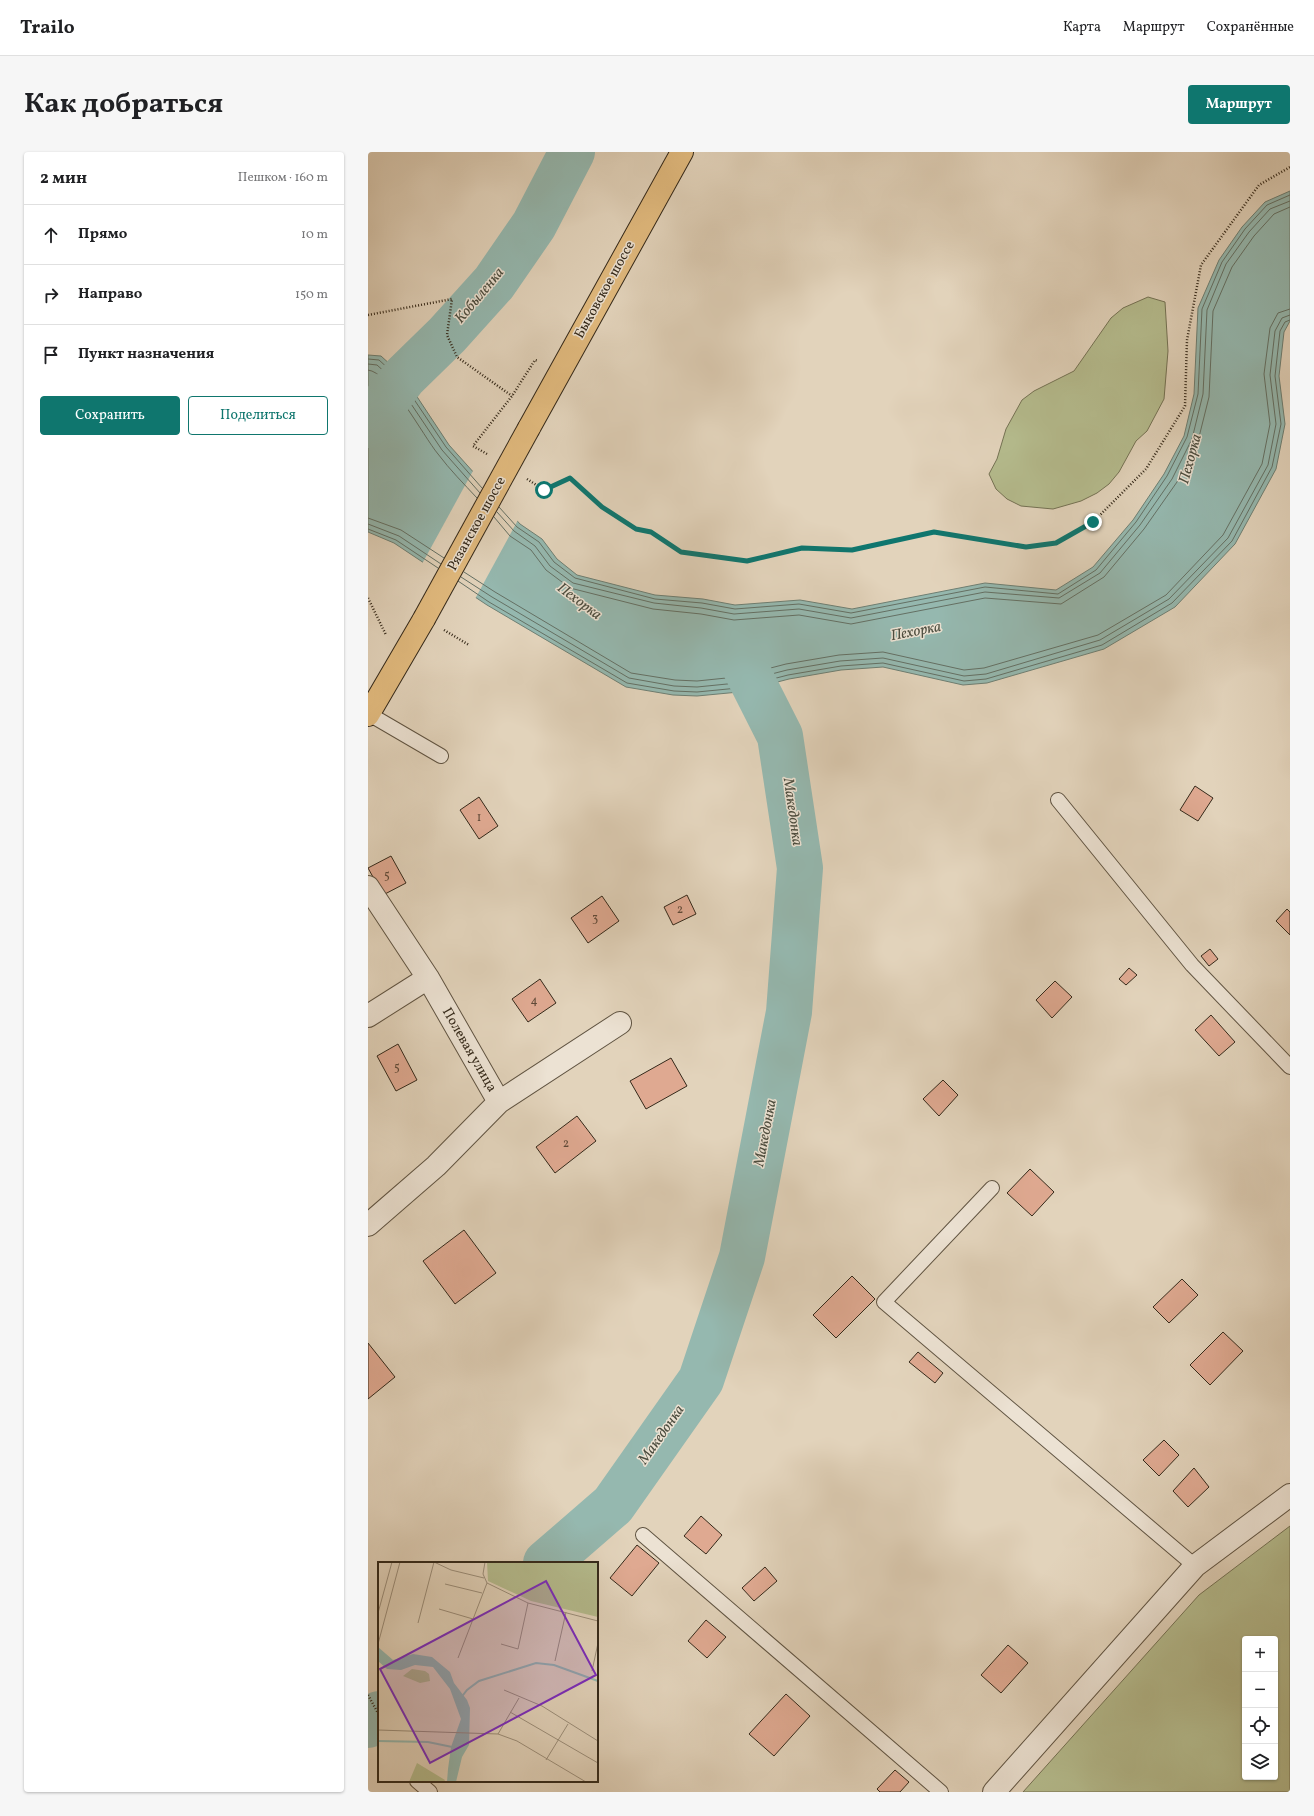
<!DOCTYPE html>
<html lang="ru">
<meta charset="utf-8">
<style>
body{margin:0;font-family:Vollkorn,serif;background:#f6f6f6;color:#202124}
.controls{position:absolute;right:12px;bottom:12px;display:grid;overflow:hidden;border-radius:4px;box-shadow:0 1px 3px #0004}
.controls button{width:36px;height:36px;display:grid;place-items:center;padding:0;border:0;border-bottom:1px solid #e0e0e0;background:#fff;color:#202124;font:20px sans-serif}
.stop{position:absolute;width:12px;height:12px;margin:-9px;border:3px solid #0f766e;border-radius:50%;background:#fff}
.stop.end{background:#0f766e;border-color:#fff;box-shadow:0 1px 4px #0008}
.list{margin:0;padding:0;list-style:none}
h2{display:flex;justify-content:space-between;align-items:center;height:52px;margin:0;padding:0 16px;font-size:17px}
h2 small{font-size:13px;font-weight:400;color:#757577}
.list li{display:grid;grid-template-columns:26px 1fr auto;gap:12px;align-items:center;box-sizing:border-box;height:60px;padding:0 16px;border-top:1px solid #e0e0e0}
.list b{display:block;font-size:15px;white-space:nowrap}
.list em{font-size:13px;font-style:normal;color:#757577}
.actions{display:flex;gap:8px;padding:12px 16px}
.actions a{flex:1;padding:9px 0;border:1px solid #0f766e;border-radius:4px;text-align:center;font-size:14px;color:#0f766e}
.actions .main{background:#0f766e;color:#fff}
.icon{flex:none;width:22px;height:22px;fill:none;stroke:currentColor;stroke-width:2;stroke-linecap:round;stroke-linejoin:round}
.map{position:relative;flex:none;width:922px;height:1640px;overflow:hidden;border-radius:4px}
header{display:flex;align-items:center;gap:24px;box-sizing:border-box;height:56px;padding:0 20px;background:#fff;border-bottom:1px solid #e0e0e0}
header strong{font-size:19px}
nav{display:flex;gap:22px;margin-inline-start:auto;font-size:14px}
.intro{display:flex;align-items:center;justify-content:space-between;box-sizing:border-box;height:96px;padding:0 24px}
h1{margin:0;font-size:28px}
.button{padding:10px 18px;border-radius:4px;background:#0f766e;color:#fff;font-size:14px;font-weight:700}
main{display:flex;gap:24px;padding:0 24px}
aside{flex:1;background:#fff;border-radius:4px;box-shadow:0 1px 3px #0004}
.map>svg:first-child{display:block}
</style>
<header>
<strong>Trailo</strong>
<nav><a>Карта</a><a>Маршрут</a><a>Сохранённые</a></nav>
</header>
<div class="intro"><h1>Как добраться</h1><a class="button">Маршрут</a></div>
<main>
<aside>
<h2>2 мин<small>Пешком · 160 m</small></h2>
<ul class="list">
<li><svg class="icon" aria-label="ahead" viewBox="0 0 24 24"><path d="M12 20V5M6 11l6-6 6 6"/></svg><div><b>Прямо</b></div><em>10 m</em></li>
<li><svg class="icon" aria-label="right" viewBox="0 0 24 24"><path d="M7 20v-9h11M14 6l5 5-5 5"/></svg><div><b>Направо</b></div><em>150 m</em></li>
<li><svg class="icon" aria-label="arrive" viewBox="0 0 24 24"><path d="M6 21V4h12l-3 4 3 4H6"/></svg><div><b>Пункт назначения</b></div></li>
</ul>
<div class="actions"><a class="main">Сохранить</a><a>Поделиться</a></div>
</aside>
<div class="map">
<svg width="922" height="1640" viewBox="0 0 922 1640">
<rect width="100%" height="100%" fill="#e2d3bb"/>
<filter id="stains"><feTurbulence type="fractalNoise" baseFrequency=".005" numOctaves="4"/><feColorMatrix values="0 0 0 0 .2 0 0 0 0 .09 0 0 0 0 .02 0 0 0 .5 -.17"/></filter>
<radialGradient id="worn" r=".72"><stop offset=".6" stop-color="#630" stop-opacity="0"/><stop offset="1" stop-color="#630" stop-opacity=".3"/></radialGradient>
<path fill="#b5bc8e" stroke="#747254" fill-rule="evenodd" d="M780,145L797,150L800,199L796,247L779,279L768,289L751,320L741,332L729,341L713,349L685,357L653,354L639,347L628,337L621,322L629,307L638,277L654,248L666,239L706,219L743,166L755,156Z
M922,1374V1640H655L831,1443ZM877,1487H907V1625H877Z"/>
<path fill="#95b8af" stroke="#6e7f73" d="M922,39V169L916,180L911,224L917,272L908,317L867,392L807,455L736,497L619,531L595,533L515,515L473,518L421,527L371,540L329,544L305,543L258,535L119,453L26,391L0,380V203L13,204L36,225L81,293L152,372L174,387L189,407L209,423L287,443L335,447L367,453L432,448L484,457L617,431L688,438L725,415L765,368L796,322L816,284L826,242L830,156L851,108L874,75L897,50Z"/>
<path fill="#e2d3bb" d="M106,317L150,368L107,447L54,412Z"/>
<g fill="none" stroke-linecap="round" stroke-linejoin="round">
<path stroke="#647064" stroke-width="1" d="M0,207L11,208L33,228L78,295L114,336
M0,212L9,213L29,231L74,298L112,341
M0,218C22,220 55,284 70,302C82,318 96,332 109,346
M131,355L149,375L171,390L186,410L207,426L287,447L334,451L367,457L431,452L483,461L617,435L690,442L728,418L768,370L799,324L819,285L830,242L834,157L854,110L877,77L899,53L922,43
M129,360L146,379L167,394L182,414L205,431L286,451L333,456L366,462L431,457L483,466L617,440L691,446L732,421L772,373L804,327L824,287L835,242L839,158L858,112L881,80L902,57L922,49
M126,365L142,384L163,398L178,418L202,436L285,457L333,462L366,468L431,463L483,472L617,446L693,452L736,425L776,377L809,330L830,289L841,245L845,159L864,115L886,84L906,62L922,55
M0,366L33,378L76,406
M0,372L31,384L73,412
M0,377L28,388L70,416
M96,420L127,440L263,521L307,528L329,529L368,525L418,512L471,503L515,500L596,518L616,516L730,483L798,443L855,383L894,312L902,272L896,222L902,176L910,161L922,157
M93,425L124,445L261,526L306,534L329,535L369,531L419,518L472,509L515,506L596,524L618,522L732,488L801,447L860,386L900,313L908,272L902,223L907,179L914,166L922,163
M90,429L121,450L259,531L306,539L329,540L370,536L420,523L473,514L515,511L596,529L618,527L734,493L804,451L864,389L904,315L913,272L907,224L912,179L917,170L922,168"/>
<path stroke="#95b8af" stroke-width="46" d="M0,273L36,225L79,183L126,131L166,73L204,0
M178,1411L245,1353L333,1228L374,1105L421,860L432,716L412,584L368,497
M0,1573L11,1562"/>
</g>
<path fill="#dfa991" stroke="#34291a" d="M827,634L845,646L830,669L812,658Z
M111,645L130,674L111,687L92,658Z
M23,704L38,731L15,743L0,716Z
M319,743L328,762L305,773L296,755Z
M234,744L251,769L220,791L203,766Z
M919,757L922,760V783L908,769Z
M842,797L850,807L841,814L833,804Z
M761,816L769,823L758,833L751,827Z
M172,827L188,851L160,870L144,847Z
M687,829L704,845L684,866L668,848Z
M843,863L867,890L851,904L827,878Z
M30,892L49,928L28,939L9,904Z
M303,906L319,934L278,957L262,929Z
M575,928L590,943L571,964L555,947Z
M209,964L228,989L187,1021L168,995Z
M662,1017L686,1040L664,1064L639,1041Z
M96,1078L128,1121L87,1152L55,1109Z
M484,1124L507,1147L468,1186L445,1163Z
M814,1127L830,1143L801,1171L785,1155Z
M855,1180L875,1199L842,1233L822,1213Z
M0,1191L27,1225L0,1247Z
M550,1200L575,1221L567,1231L541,1210Z
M796,1288L811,1303L791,1324L775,1308Z
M826,1316L841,1335L820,1355L805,1339Z
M333,1364L354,1383L338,1402L316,1384Z
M269,1393L291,1411L264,1444L242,1426Z
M397,1415L409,1429L386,1449L374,1436Z
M338,1468L358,1485L339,1506L320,1489Z
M640,1493L660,1511L633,1541L613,1523Z
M418,1542L442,1564L406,1604L381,1582Z
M527,1618L541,1630L532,1640H512L509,1637Z"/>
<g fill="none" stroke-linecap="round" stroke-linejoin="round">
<defs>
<path id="service" d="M1,562L73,604
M690,648L824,813L922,915
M624,1036L516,1150L827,1414
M275,1383L573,1640
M49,1629L62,1640"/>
<path id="minor" d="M0,735L60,826L131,950
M0,864L60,826
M0,1073L68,1014L131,950L252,871
M626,1640L827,1414L922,1343"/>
<path id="primary" d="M161,276L314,0
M0,563L56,467"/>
</defs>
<use href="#service" stroke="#605442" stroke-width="16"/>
<use href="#minor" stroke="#605442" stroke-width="24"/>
<use href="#primary" stroke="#34291a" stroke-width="24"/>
<path stroke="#34291a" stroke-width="2.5" stroke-dasharray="1 2" stroke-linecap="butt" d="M0,163L84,147L79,183L89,205L144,244
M119,302L105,294L144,244L167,208L170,209
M159,327L176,338L202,326L234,355L268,377L283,380L313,400L379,409L434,396L484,398L566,380L658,395L688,391L725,370L778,317L817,254L819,188L833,113L891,33L922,15
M0,446L18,483
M76,478L101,493
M0,1543L11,1563"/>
<use href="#service" stroke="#ece2d3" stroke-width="14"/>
<use href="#minor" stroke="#ece2d3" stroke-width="22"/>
<use href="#primary" stroke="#e1ba7e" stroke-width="22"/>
<defs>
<path id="primary-bridge" d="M56,467L161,276"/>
</defs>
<use href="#primary-bridge" stroke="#34291a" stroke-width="24" stroke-linecap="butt"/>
<use href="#primary-bridge" stroke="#e1ba7e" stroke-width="22"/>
</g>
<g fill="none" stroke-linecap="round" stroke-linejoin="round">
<path stroke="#0f766e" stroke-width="5" d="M176,338L202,326L234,355L268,377L283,380L313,400L379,409L434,396L484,398L566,380L658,395L688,391L725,370"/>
</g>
<g text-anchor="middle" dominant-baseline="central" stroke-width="3" stroke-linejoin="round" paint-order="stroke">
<g font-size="12" fill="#5f4938">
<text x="111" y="666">1</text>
<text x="19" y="724">5</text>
<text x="312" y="758">2</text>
<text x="227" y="767">3</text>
<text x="166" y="849">4</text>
<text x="29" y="916">5</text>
<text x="198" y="992">2</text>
</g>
<g font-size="14" fill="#34291a" stroke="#ece2d3">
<text transform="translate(237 138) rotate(-61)">Быковское шоссе</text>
<text transform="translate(109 372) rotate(-61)">Рязанское шоссе</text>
<text transform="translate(101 898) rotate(60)">Полевая улица</text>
</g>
<g font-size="15" font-style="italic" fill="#4c4d3f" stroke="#ece2d3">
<text transform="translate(112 144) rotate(-50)">Кобыленка</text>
<text transform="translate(823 307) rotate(-75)">Пехорка</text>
<text transform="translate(211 450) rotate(37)">Пехорка</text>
<text transform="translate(548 480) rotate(-11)">Пехорка</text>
<text transform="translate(424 660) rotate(82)">Македонка</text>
<text transform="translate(398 981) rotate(-79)">Македонка</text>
<text transform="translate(294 1283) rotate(-55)">Македонка</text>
</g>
</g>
<g transform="translate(10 1410)">
<rect width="220" height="220" fill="#e2d3bb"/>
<path d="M109,0H220V55L153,39L110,19ZM34,107L47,109L51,112L52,119L42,121L25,114ZM39,201L67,218L66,220H31Z" fill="#b5bc8e"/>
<path d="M0,85L15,98L35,92L54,95L72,110L76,121L89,138L92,146L91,183L84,195L78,220H69L70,207L73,185L83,157L72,127L55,105L37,103L23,108L9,107L0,99Z" fill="#95b8af"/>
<path fill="none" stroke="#95b8af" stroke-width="2" d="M82,137L89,128L101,119L158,101L176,103L220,119M0,179L50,180L79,186"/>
<path fill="none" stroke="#9c8f7b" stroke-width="1" d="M56,0L73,8L106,16M107,0L105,12L109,21L150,41L220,59M67,22L104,31M61,47L95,57M0,51L14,0M40,61L56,0M0,82L22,0M123,82L140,87L150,41M80,96L109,21M177,99L188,50M214,109L220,81M126,128L164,144L220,179M132,150L220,201M0,168L120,172L139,179L208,220M120,172L141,136M168,198L190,162"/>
<path fill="#7b2cbf" fill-opacity="0.15" stroke="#7b2cbf" stroke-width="2" d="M168,19L218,113L52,201L2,107Z"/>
<rect width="220" height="220" fill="none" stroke="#34291a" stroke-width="2"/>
</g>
<rect width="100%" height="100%" filter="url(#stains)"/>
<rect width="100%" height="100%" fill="url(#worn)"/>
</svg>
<div class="controls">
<button>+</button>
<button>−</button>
<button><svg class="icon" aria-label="locate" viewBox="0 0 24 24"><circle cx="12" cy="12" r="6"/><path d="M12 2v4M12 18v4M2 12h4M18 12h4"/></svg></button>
<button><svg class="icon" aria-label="layers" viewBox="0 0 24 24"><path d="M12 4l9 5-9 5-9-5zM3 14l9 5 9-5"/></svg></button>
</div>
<div class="stop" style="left:176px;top:338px"></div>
<div class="stop end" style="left:725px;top:370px"></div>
</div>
</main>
